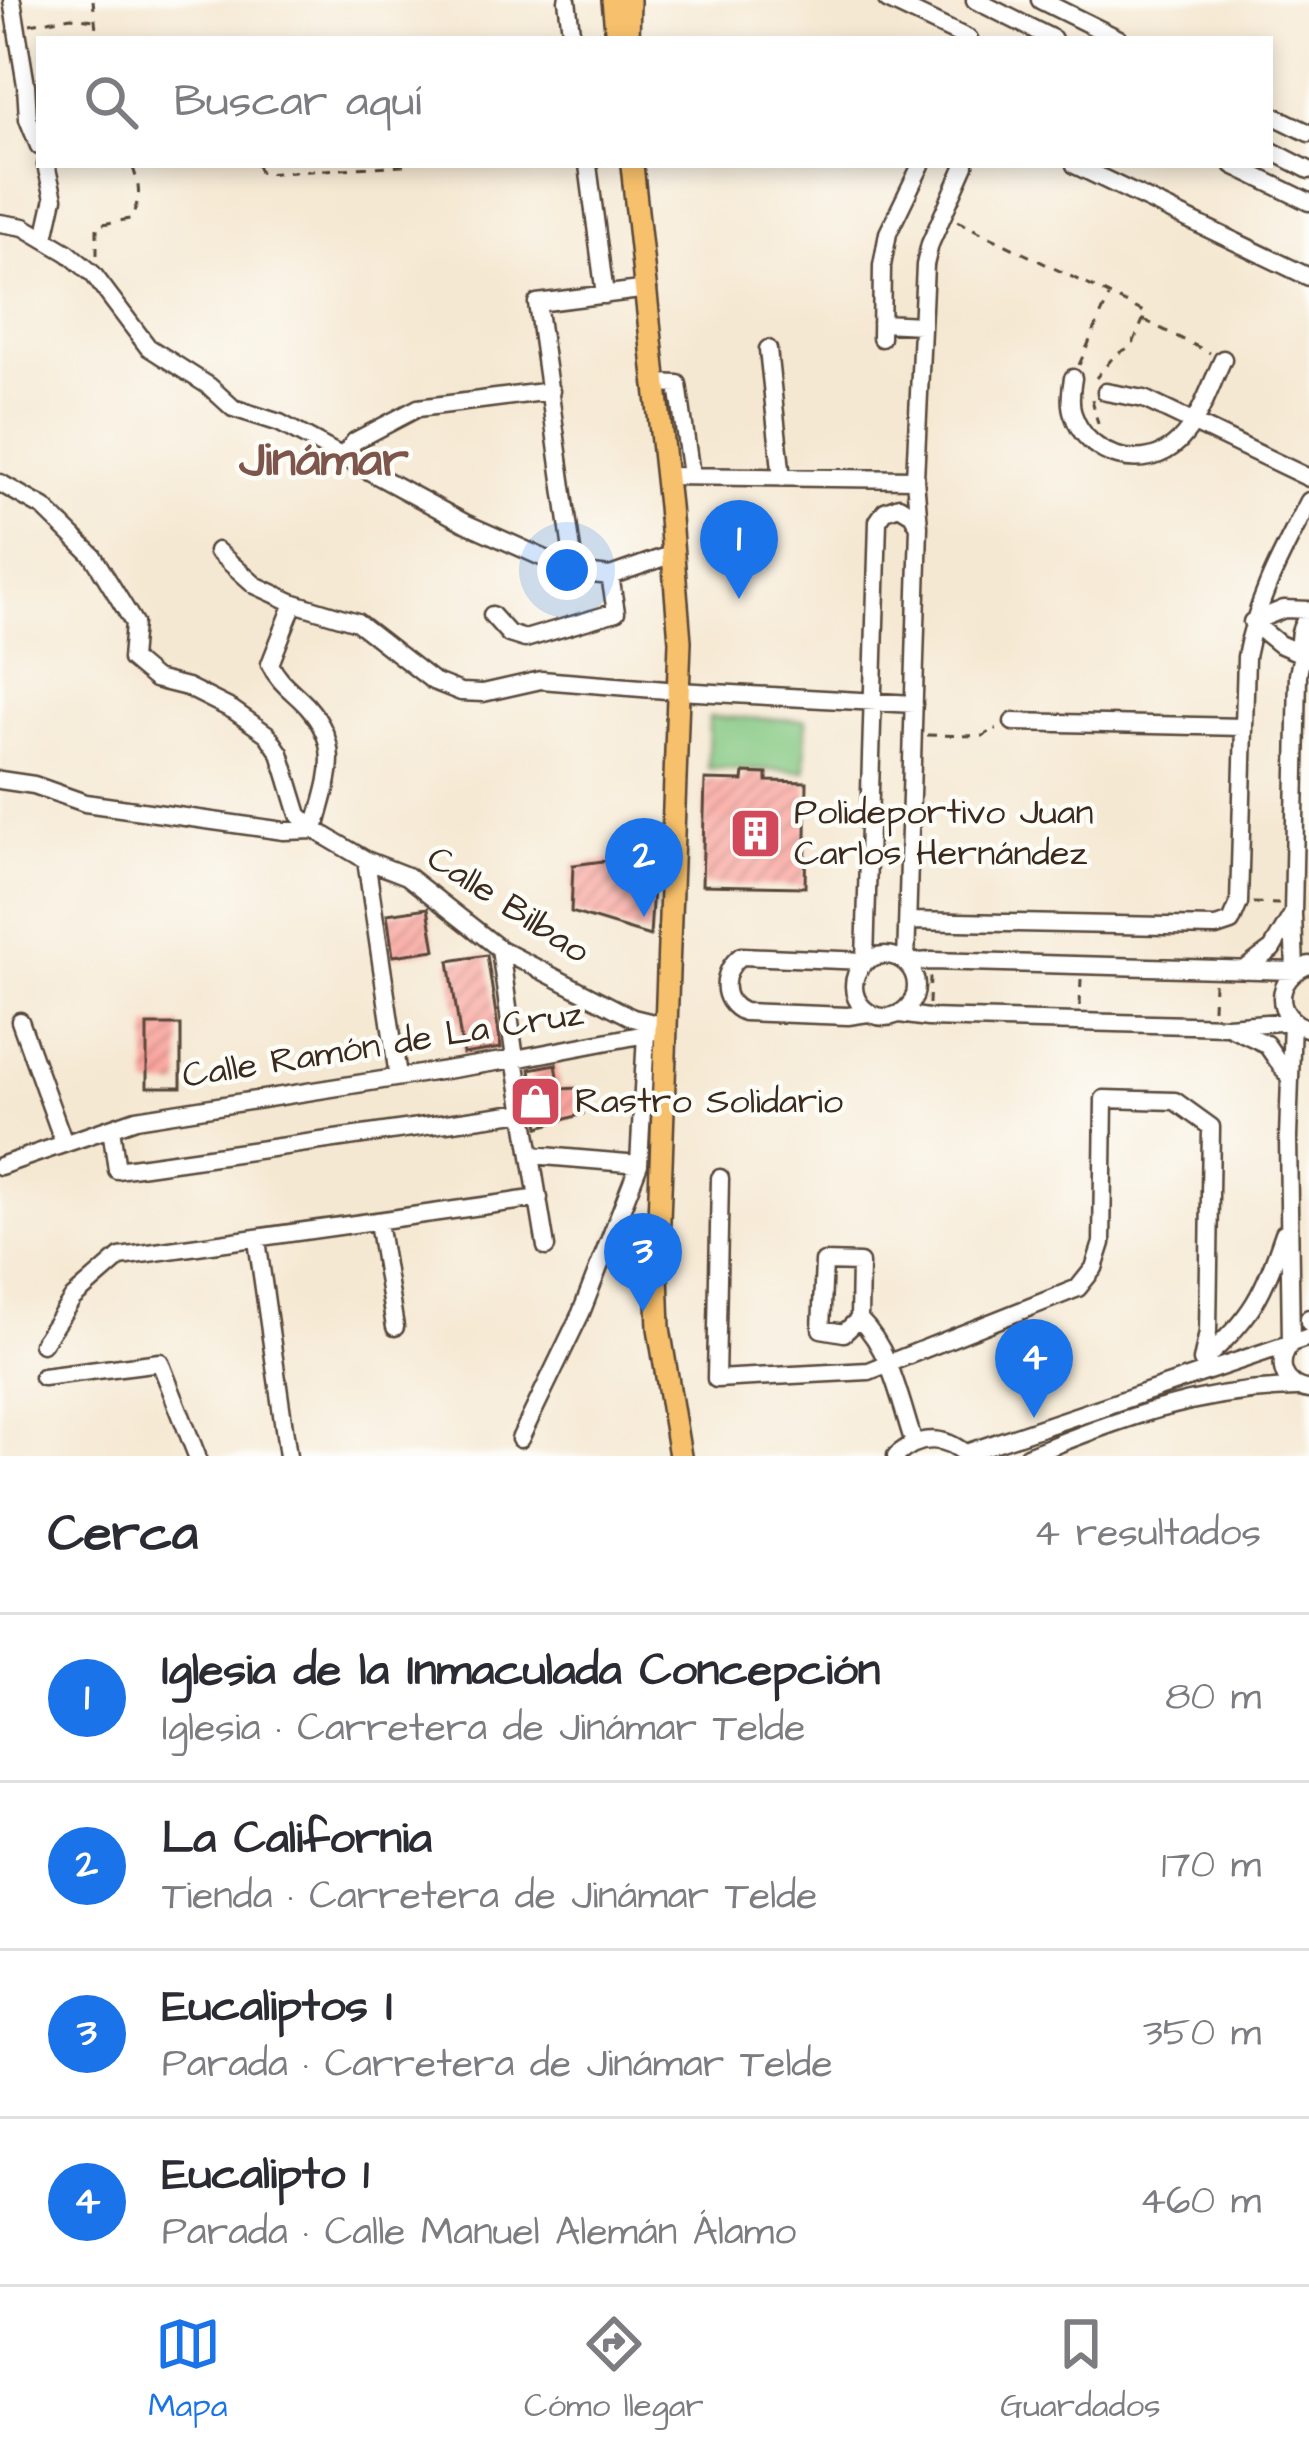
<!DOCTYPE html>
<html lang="es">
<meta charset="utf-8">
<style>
body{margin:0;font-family:"Architects Daughter",sans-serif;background:#f2f2f3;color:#2b2b33}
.you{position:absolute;left:567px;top:570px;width:42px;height:42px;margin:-30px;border:9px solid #fff;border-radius:50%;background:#1a73e8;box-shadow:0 0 0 18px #1a73e833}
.badge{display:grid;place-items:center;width:78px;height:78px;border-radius:50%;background:#1a73e8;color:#fff;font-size:39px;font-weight:700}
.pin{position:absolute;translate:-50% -99px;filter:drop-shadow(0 3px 6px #0008)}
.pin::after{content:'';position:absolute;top:63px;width:42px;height:36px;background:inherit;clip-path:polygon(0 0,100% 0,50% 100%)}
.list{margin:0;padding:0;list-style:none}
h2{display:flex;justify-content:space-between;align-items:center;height:156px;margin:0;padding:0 48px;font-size:51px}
h2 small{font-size:39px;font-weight:400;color:#7c7c81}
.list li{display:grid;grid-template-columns:78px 1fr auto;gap:36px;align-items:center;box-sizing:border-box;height:168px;padding:0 48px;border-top:3px solid #e1e1e2}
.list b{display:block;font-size:45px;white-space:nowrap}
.list p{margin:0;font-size:39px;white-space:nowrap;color:#7c7c81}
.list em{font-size:39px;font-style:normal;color:#7c7c81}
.icon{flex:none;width:66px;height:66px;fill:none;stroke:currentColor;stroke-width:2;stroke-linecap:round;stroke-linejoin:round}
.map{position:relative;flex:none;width:1309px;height:1456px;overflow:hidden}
.search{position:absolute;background:#fff;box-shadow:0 6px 18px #0003;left:36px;right:36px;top:36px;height:132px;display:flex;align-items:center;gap:30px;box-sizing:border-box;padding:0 42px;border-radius:0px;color:#7c7c81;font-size:45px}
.sheet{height:828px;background:#fff}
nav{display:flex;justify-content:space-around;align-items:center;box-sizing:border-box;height:168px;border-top:3px solid #e1e1e2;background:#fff;font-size:33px;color:#7c7c81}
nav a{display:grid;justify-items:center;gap:6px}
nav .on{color:#1a73e8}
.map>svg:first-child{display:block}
</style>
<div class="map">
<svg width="1309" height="1456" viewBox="0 0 1309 1456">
<defs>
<pattern id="building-hatch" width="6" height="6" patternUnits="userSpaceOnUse" patternTransform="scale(3)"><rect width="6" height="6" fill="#faa49e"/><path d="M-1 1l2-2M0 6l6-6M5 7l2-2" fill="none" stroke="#cc8680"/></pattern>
</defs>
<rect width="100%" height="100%" fill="#fdfcf7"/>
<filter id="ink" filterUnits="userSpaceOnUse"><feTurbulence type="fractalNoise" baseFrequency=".00833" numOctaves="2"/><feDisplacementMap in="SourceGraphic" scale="24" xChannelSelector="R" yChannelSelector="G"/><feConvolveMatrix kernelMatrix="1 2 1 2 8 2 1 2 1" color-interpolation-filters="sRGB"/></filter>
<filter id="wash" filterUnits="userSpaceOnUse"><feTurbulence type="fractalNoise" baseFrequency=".004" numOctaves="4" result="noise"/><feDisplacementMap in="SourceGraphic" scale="48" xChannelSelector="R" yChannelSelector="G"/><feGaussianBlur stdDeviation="2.7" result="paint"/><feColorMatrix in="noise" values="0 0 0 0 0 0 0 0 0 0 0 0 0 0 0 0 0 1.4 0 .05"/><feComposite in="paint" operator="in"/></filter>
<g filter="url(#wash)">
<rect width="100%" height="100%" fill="#f5e8d2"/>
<path fill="#84c882" stroke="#607950" stroke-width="3" d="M709,717L806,720L805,771L708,768Z"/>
<g id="blocks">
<path fill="url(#building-hatch)" d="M744,773L767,774V781L807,782L805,887L702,885L705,780L743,781Z
M655,854L650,936L571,912L573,865Z
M428,908L435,950L393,956L387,914Z
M487,955L501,1048L463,1054L449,961Z
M147,1025H181V1087H147Z
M556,1064L560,1089L579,1088L583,1114L539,1127L530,1069Z"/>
</g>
</g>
<g filter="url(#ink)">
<use href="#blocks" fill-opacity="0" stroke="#574639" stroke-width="3"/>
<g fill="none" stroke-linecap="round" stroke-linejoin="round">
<defs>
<path id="minor" d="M12,0L26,85L28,119L39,146
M567,0L572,39
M887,0L969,39
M975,0L1053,39
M1040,0L1119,39
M1270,114L1309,133
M1270,150L1309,170
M588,165L605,295
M965,165L930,244L925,265L915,479L919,526L906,963L931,961L1295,971
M1075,165L1309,277
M1233,165L1309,202
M0,223L24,227L68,253L93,274L148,347L209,386L233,408L280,423L465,523L575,572L610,576L673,554
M45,238L54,198L46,165
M881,323L922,325
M881,338L882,266L888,233L921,165
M768,349L782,478
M1073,378C1071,390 1069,403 1073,414C1087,458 1146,474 1179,441C1200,420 1210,386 1223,359
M657,383L678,384L691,475
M1106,392L1144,399L1309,478
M343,456L355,441L418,408L551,391
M665,476L915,479
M0,483L44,508L93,556L134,623L131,659L155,679L187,687L233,710L267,734L280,753L299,815L315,830L366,860L407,876L500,949L633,1018L666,1026
M217,551L255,585L294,603L357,622L433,681L461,692L483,693L541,680L679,691L914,704
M575,572L537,303L648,289
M492,615L509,634L525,639L616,612L610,576
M1302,654L1279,644L1252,622L1284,609L1309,610
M1304,656C1296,642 1298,629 1309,616
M1013,722L1244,727
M0,780L34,785L85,803L284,831L315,830C327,781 345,749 307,706C293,691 279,683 270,664L294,603
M366,860L398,1076
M909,921L1216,927L1231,922L1239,903L1246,657C1257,598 1282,554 1309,501
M500,949L515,1059L546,1247
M854 986a31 31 0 1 1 62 0a31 31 0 1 1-62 0Z
M1309,965C1274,978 1272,1017 1309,1029
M1244,970L1272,949L1292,915
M1295,971L1293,914L1298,675L1302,654
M868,1013L848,1016L744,1012C719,1002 721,971 741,956L865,961L878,521L885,511L899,506L912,514L918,525
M900,1014L928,1018L1227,1026L1292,1021
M20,1021L64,1143
M1228,1026L1266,1044L1289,1077
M111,1128L117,1170L524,1112
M532,1155L639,1164
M0,1166L136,1119L515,1059L646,1034L666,1026
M720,1178L716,1379L869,1371L1078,1288L1094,1268L1102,1243L1104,1099L1175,1101L1211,1127L1208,1332L1202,1361
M378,1222L395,1327
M257,1240L288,1456
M859,1319L844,1333L821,1329L824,1262L860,1263L859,1319C891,1350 900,1401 914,1443
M1309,1322V1318
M1291,1343L1288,1137L1292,1021
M1291,1343C1275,1364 1283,1386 1309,1390
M42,1344L73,1298L120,1257L539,1198
M1203,1360C1253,1317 1263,1294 1284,1233
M43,1377L160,1362L197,1456
M520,1439L581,1313L639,1164L646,1034
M966,1453L1309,1337
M896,1456C919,1435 945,1435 968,1456
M1027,1456C1121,1419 1194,1390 1297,1388"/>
<path id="major" d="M613,0L617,39
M628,39L629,0
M632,165L669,506L680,641L657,1275L659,1328L680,1456"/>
</defs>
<use href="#minor" stroke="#574639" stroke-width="21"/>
<use href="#major" stroke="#574639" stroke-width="26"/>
<path stroke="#574639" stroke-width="3" stroke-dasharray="9 9" stroke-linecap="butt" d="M93,0L97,39
M30,24L71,17L94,20
M257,165L261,174L404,165
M957,221L1146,313L1132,346L1115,355L1096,378
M97,255V225L130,219C142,198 140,187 132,165
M1144,320L1210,353
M1079,365L1109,297
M1092,399L1098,424
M927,735L983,736L988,733L989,729H997
M1253,903L1279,904
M929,1004L930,977
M1080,1006L1081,979
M1213,1009L1214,983"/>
<use href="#minor" stroke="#fff" stroke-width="16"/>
<use href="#major" stroke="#f7c06c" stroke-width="21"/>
</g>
</g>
<defs>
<symbol id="building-square" viewBox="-11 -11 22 22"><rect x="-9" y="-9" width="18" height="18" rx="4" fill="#d1495b" stroke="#fdfcf7"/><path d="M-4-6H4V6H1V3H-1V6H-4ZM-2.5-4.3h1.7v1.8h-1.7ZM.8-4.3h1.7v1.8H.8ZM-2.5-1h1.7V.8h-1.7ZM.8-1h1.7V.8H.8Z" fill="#fff"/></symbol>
<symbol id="shop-square" viewBox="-11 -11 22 22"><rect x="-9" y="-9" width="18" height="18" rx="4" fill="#d1495b" stroke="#fdfcf7"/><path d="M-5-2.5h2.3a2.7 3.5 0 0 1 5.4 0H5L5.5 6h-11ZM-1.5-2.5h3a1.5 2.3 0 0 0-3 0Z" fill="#fff"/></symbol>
</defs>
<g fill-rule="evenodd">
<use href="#building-square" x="726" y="804" width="59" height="59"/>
<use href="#shop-square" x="506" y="1072" width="59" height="59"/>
</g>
<g text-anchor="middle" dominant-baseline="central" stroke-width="9" stroke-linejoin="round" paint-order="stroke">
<g font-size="36" fill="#3b2a1e" stroke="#fdfcf7" text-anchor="start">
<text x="794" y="812">Polideportivo Juan<tspan x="794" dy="41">Carlos Hernández</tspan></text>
<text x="575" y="1101">Rastro Solidario</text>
</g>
<g font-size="36" fill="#3b2a1e" stroke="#fdfcf7">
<text transform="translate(508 905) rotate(33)">Calle Bilbao</text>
<text transform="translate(383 1045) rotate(-9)">Calle Ramón de La Cruz</text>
</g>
<g font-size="48" font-weight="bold" fill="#7e554b" stroke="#fdfcf7">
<text x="324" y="461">Jinámar</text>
</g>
</g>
</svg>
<div class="you"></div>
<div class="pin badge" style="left:739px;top:599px">1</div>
<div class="pin badge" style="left:644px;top:917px">2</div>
<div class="pin badge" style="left:643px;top:1312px">3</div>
<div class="pin badge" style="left:1034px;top:1418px">4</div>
<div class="search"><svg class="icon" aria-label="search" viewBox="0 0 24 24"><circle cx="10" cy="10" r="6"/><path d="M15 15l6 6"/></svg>Buscar aquí</div>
</div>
<section class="sheet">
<h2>Cerca<small>4 resultados</small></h2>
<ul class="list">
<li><span class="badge">1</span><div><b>Iglesia de la Inmaculada Concepción</b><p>Iglesia · Carretera de Jinámar Telde</p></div><em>80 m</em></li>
<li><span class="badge">2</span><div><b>La California</b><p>Tienda · Carretera de Jinámar Telde</p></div><em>170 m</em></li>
<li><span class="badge">3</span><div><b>Eucaliptos I</b><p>Parada · Carretera de Jinámar Telde</p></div><em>350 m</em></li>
<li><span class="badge">4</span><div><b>Eucalipto 1</b><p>Parada · Calle Manuel Alemán Álamo</p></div><em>460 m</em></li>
</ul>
</section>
<nav>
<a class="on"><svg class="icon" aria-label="map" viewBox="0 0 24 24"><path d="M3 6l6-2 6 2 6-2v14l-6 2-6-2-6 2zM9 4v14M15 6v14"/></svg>Mapa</a>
<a><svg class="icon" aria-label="directions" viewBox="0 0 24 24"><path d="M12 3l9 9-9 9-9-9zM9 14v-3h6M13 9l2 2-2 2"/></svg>Cómo llegar</a>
<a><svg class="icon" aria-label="saved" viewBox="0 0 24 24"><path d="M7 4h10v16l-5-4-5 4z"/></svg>Guardados</a>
</nav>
